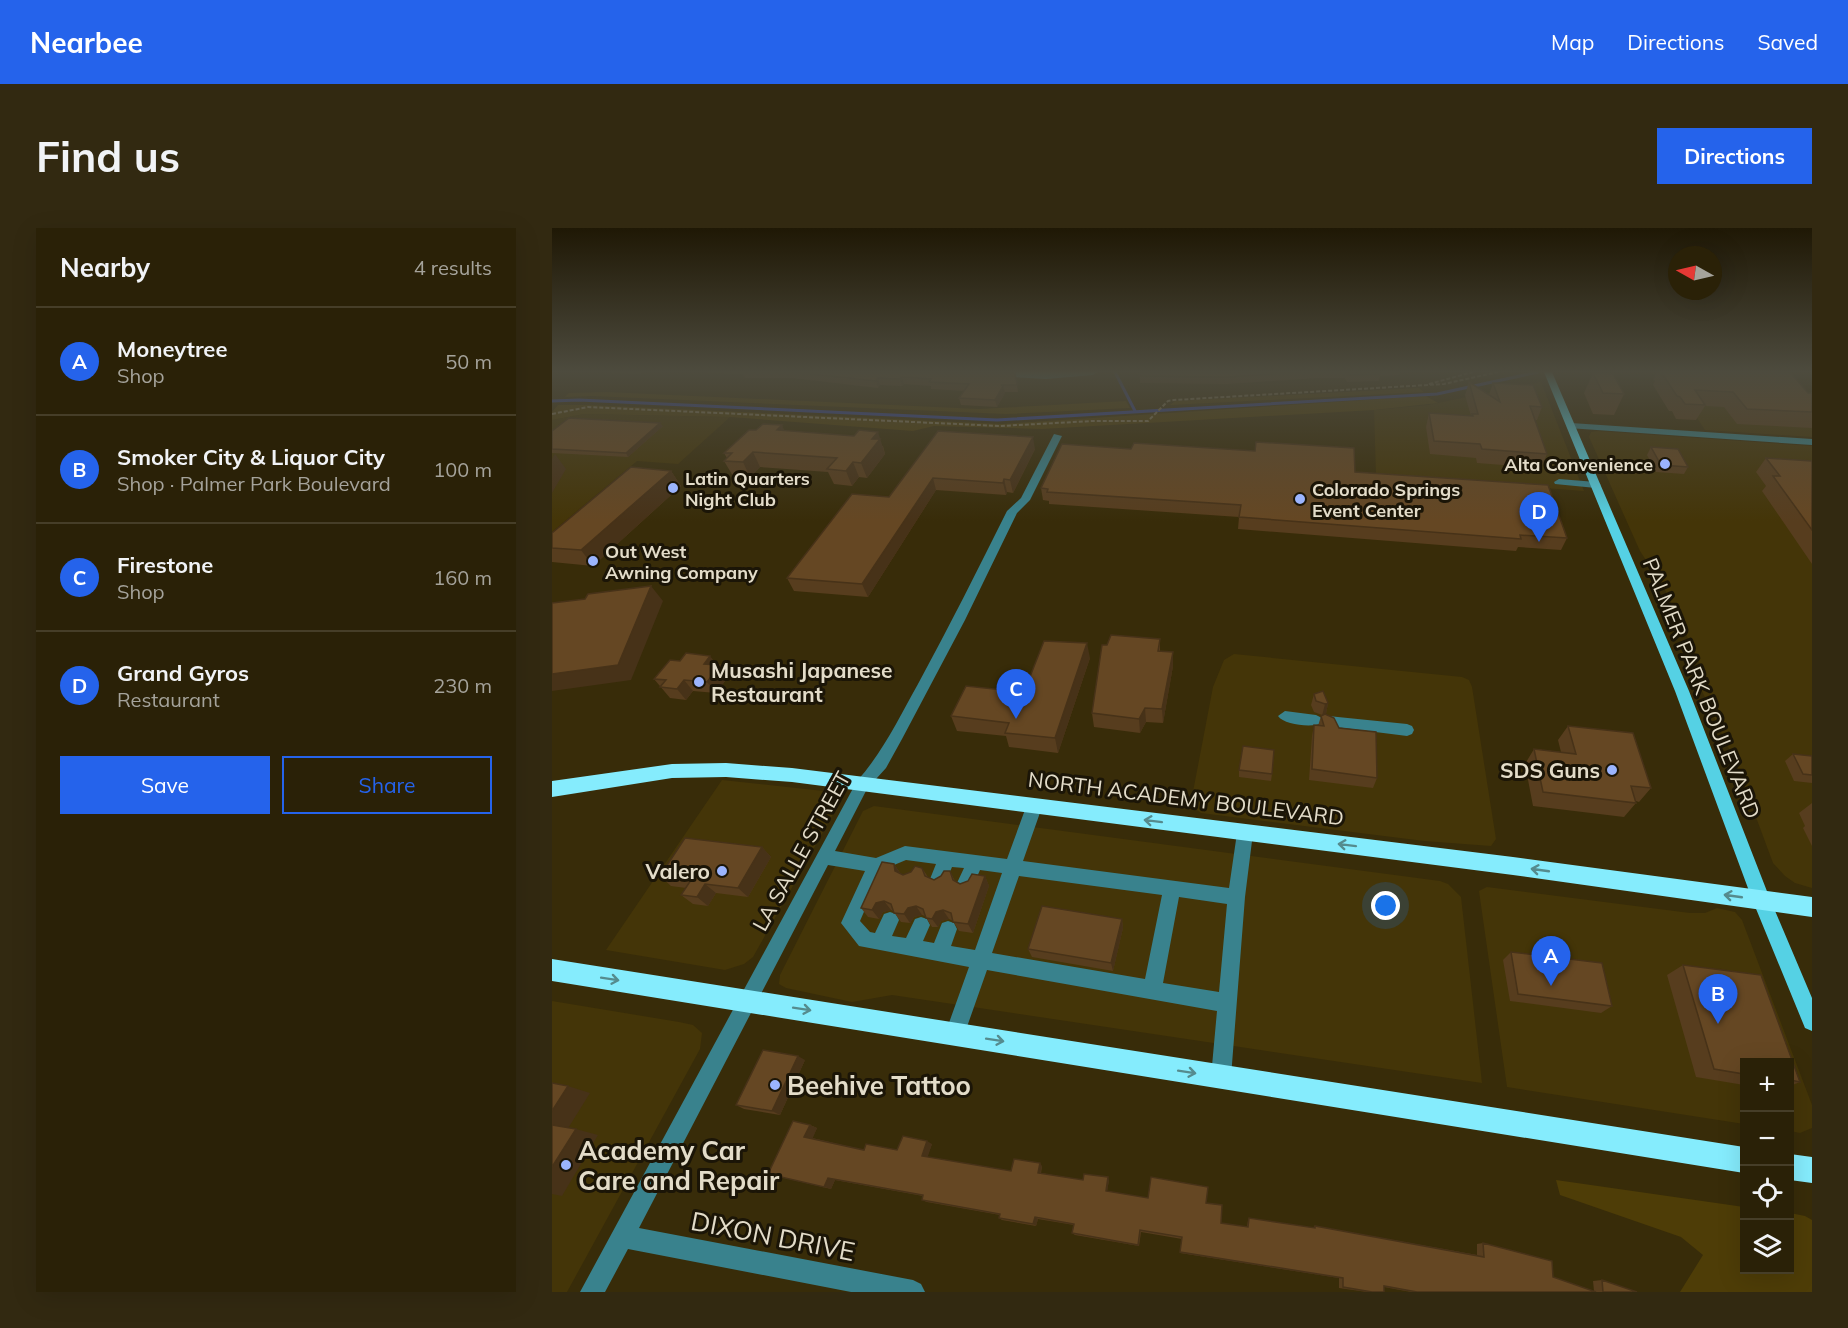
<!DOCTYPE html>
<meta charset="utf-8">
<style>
body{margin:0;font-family:Mulish,sans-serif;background:#322911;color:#f1f3f6}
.controls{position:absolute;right:18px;bottom:18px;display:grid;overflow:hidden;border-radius:0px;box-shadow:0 6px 24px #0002}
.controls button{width:54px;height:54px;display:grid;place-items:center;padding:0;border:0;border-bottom:2px solid #463e28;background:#2a2107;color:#f1f3f6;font:30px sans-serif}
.compass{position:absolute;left:1116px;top:18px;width:54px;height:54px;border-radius:50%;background:#2a2107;box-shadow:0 6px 24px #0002;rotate:278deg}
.you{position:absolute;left:834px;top:678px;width:21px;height:21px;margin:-15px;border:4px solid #fff;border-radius:50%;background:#1a73e8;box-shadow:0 0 0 9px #1a73e833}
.badge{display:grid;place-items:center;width:39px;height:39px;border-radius:50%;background:#2563eb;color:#fff;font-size:20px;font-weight:700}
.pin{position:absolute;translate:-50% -50px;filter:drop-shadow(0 2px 3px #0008)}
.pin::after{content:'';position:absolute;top:32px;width:21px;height:18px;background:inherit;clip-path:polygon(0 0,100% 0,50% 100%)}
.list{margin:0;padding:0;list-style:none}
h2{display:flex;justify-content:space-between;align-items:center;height:78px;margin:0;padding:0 24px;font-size:26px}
h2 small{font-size:20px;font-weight:400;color:#a5a39b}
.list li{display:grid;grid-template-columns:39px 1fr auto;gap:18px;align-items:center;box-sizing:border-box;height:108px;padding:0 24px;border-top:2px solid #463e28}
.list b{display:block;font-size:22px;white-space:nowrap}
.list p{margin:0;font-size:20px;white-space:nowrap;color:#a5a39b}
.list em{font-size:20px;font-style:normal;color:#a5a39b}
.actions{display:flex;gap:12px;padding:18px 24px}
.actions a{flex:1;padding:14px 0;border:2px solid #2563eb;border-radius:0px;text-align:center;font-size:21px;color:#2563eb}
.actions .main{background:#2563eb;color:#fff}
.icon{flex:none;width:33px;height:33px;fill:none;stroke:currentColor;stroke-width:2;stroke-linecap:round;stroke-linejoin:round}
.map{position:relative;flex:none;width:1260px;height:1064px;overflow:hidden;border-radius:0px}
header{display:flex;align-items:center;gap:36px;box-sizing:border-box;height:84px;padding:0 30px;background:#2563eb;color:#fff}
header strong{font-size:28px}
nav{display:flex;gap:33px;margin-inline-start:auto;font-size:21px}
.intro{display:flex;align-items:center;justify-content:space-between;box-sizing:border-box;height:144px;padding:0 36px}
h1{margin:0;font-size:42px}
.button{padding:15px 27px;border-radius:0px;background:#2563eb;color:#fff;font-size:21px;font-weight:700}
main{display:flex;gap:36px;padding:0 36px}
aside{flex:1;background:#2a2107;border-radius:0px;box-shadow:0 6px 24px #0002}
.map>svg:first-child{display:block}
</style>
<header>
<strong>Nearbee</strong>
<nav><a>Map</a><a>Directions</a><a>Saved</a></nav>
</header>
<div class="intro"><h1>Find us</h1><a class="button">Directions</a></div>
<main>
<aside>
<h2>Nearby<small>4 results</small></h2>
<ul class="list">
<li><span class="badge">A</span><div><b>Moneytree</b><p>Shop</p></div><em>50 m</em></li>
<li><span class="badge">B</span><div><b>Smoker City &amp; Liquor City</b><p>Shop · Palmer Park Boulevard</p></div><em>100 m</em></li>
<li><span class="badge">C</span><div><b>Firestone</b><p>Shop</p></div><em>160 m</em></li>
<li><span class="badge">D</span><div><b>Grand Gyros</b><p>Restaurant</p></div><em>230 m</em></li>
</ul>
<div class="actions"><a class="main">Save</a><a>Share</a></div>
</aside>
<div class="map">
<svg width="1260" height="1064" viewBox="0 0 1260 1064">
<rect width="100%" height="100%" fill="#382c09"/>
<path fill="#443508" d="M1114,144H1203L1260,167V209L1153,202Z
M989,154L1032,263L824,247L822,182L876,177Z
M32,186L178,189L126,236L85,233L0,304V192Z
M1045,203L1260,218V660L1243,655L1233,648L1221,635L1185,538L1149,461L1155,451L1112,360L1088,323L1037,209L1039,204Z
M682,426L910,449L917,452L920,459L944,611L939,618L872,613L649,585L641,579L640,569L661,459L672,432Z
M170,552L281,564L289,572L201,729L192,736L173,742L54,722Z
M322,578L888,653L896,656L909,669L930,855L340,767L300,774L234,760L227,756L228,747L311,583Z
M935,659L1138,685H1153L1165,680L1183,684L1190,692L1260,877V900L1248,905L1238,903V834H1192V896L955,859L927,663Z
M0,773L127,794L141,797L150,805L148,821L15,1064H0Z"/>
<path fill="#4e3d07" d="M867,160L872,164L618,177L623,173Z
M54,164L427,181L574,173L578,180L454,186L40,168L13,169L17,165Z
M874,168L886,175L822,182L490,201L382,198L361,203L178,189L32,186L0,192V184L6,177H37L450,196Z
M1004,952L1192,979V1042H1238V985L1253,988L1260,992V1064H1128L1151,1027L1129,1009L1008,967Z"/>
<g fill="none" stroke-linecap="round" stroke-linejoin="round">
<path stroke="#2f44aa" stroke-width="3" d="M563,144L583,183
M0,173L27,172L445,192L885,166L986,144"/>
<path stroke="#887e63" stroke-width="2" stroke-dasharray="4 2" stroke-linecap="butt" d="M877,156L921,144
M0,186L36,179L448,198L541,193H596L616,173L622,172L892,156L946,144"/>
<path fill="#39828d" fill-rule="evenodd" d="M422,144H545L541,147L494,151L426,147Z
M1019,195L1260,211V217L1016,200V196Z
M502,206L510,208L478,272L465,285L413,392L350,511L334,540L315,561L283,623L324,630L353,618L455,631L474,579L476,574L482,572L488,574L490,579L471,633L677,660L685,605L687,600L693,598L699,600L701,605L693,669L679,849L676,856L669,859L662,856L659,849L665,783L435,742L410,813L403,816L396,813L393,806L417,739L307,718L289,695L313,643L276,637L87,1000L361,1052L369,1056L373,1064H299L76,1021L53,1064H28L305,553C331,524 347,490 366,456C397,399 426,341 455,283L469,270ZM354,632L384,636L378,651L381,656L387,659L393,656L400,639L412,640L405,655L408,660L414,663L420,660L428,642L450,645L423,722L399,718L405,701L402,695L396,693L390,695L382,715L371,713L378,697L375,691L369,689L363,691L354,710L340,708L347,692L344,686L338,684L332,686L323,705L318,704L308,693L330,642ZM467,648L610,667L593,751L440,725ZM627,669L675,676L667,764L611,755Z
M1007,251L1044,254L1049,257L1044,260L1003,256L1002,254Z
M733,483L764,487L770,490L776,488L855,496L860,498L862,502L860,506L855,508L776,498L770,495C761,500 732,497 726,488Z"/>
<path fill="#55d1e4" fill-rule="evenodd" d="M992,144H1000L1137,463L1218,671L1260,770V803L1253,800L1200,671L1123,463Z"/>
<path fill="#85ecfd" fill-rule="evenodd" d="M174,535L240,540L961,629L1260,669V689L961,647L240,554L174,549L120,550L0,569V553L120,536Z
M0,731L1192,919V945L0,753Z
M1238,926L1260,929V955L1238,952Z"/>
</g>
<path fill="#573d1e" d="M54,144H91L87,146Z
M147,144H447L463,145L466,164H452L453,165L445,179L409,177L407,170L413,163L379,161V158L352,156L350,158L328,157L326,160L240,150H193L191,146Z
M588,144H848L847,147L828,148L827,153L795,154L793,150H765L675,156L588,155Z
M1105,144H1238L1256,165H1260V200L1185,196L1172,179L1153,178L1144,192L1124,191L1120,183H1117L1101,157L1103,153L1101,151Z
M1041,145L1072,166L1062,187L1041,186L1032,165Z
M917,154L937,167L941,155L990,179L985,192H983L995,226L989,240L925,235L924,230L878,226L874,199L877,185L919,188L913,167Z
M230,197L232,203L331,218L333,226L315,250L307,249L300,258L282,256L276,244L208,239L198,249L181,248L172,233L175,230L172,225L204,202Z
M111,198L76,229L0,225V203Z
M386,203L483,221L461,265L455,264L454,267L384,262L316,369L242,363L235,350L337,269Z
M1099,219L1136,239L1132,246L1104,244L1095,227Z
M1214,230L1260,233V336L1210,263L1214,258L1204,244Z
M119,243L129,258L41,338L0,334V305Z
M803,244L1015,310L1009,322L966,319L964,323L686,301L687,289L497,276V273L491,272L489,260Z
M608,411V423L621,438L611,495L594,494L588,505L542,499L540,485L555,417Z
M538,430L506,525L457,519L454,508L405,503L399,488L472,464Z
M165,437L176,449L164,465L141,463L134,472L118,470L102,451Z
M762,466L776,475L774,486L787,500L825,550L821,560L757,552L760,508L762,497L766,498L769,488L770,487L762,484L759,477Z
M1016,498L1099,560L1087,574L1084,573V575L1072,589L981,578L973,536L982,521L1009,524L1006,512Z
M1241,526L1260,528V555L1242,553L1233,533Z
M687,542L720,546L719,553L687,549Z
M1260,575V618L1251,600L1253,598L1247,585Z
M210,619L219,629L196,669L164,665L156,678L141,676L129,667L134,660L119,658L108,648Z
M342,636L349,646L351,647L370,640L376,649L382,652L398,643L403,653L408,656L433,648L437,658L421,705L407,703L401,693L397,691L389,693L386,699H380L373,688L370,687L362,689L358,695L349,694L341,683L339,682L331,684L327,691L316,689L309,680Z
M570,691L571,700L561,743L480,729L476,721Z
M959,724L1060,778L1049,785L958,773L951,732Z
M1131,737L1209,747L1248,854L1238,858V834H1192V857L1144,849L1115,747Z
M253,832L228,887L192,881L184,877Z
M258,897L265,900L260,910L312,922H345L380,916L375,929L459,943L490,938L489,945L531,952H557L555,963L596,970L654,975L669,995L695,999L696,992L697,990L760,1000L763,998L925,1027V1016L931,1015L1001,1049L1042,1063L1041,1053L1050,1052L1085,1064H859L832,1059V1064H815L787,1060V1050L628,1025L630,1011L589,1004L587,1018L523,1007L520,1005L522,997L486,991L484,998L450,992L447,990L448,987L375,974L370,972L371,968L283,952L279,961L216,946Z"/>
<path fill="#473218" d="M350,149L352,156L350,158L348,151Z
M326,150L328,157L326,160L324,153Z
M451,158L453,165L445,179L443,172Z
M108,195L111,198L76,229L74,225Z
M230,197L236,212L225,202Z
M326,204L333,226L315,250L309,235L320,211Z
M481,209L483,221L461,265L458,252Z
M201,224L208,239L198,249L191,234Z
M3,226L14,241L0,265V231Z
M301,234L307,249L300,258L294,243Z
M119,243L129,258L41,338L29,322Z
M381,250L384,262L316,369L310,356Z
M452,251L455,264L454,267L451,255Z
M99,358L111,373L79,452L0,463V446Z
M535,415L538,430L506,525L503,510Z
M621,424V438L611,495L610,481Z
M158,428L167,439L152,436Z
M168,437L176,449L164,465L155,454Z
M132,452L141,463L134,472L125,461Z
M776,475L774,486L770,488L773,476Z
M593,480L594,494L588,505L587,491Z
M210,619L219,629L196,669L186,660Z
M342,636L348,645L350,653L343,643Z
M433,648L437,658L421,705L416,696Z
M153,656L164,665L156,678L145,669Z
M332,673L339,682L331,684L327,691L320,682L324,675Z
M364,678L370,687L362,689L358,695L352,686L356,680Z
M391,682L397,691L389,693L386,699L380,691L384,684Z
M570,691L571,700L561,743L559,735Z
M246,828L253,832L228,887L220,883Z
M16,858L38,865L15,902L0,898V883Z
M258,897L265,900L260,912L252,909Z
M24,901L46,907L10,968L0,966V939Z
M375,913L380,916L375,931L370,928Z
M488,935L490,938L488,947L486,945Z
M556,949L557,952L555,965L554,963Z
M276,950L283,952L279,961L272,959Z
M483,989L486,991L484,998L481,996Z"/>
<path fill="#654723" stroke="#473218" stroke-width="1.5" d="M241,144H447L463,145L465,157H449L451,158L443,172L407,170L417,156L377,154L379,151L350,149L348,151L326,150L324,153Z
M588,144H753L675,149L588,148Z
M794,144H828V146L796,147Z
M1109,144H1138L1167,145L1165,144H1238L1256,165H1260V184L1195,181L1181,164L1143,162L1153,177L1133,176L1128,169L1125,168Z
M1041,145L1061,146L1072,166L1051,165Z
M917,154L948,174L941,155L981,157L990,179L978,178L995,226L930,221L928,216L882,213L877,185L921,188L920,186H926Z
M17,190L108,195L74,225L0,221V203Z
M211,196L230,197L225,202L302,208L307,202L326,204L320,211H328L309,235L301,234L294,243L275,241L285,230L201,224L191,234L172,233L180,225H172L197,202H204Z
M386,203L481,209L458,252L452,251L451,255L381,250L310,356L235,350L300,266L337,269Z
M704,214L802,220L803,244L996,257L1015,310L968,307L969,311L687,289L689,277L495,264L496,261L489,260L510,216L579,221L582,215L703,223Z
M1099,219L1126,221L1136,239L1109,237Z
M1214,230L1260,233V302L1221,248H1228Z
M79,239L119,243L29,322L0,320V305Z
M99,358L66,437L0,446V375L33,371L36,366Z
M559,407L608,411L606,423L621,424L610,481L593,480L587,491L540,485L550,417H555Z
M492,413L535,415L503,510L453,505L457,495L399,488L414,458L472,464Z
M134,425L158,428L152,436L168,437L155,454L132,452L125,461L108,459L114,452L102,451L118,432L128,433Z
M771,463L776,475L773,476L764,473L762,466Z
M773,486L782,490L787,500L824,504L825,550L760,541L762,497L772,498L769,488Z
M1016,498L1081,505L1099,560L1079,558L1084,575L991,564L982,521L1024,526Z
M691,518L722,522L720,546L687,542Z
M1241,526L1260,528V547L1251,546Z
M133,610L210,619L186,660L153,656L145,669L129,667L139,652L108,648Z
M330,634L342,636L343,643L351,647L359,644L363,638L370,640L373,648L382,652L389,648L392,643H398L401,652L408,656L416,653L420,646L433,648L416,696L401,694L399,685L391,682L384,684L380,691L374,690L371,681L364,678L356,680L352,686L342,685L339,676L332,673L324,675L320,682L309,680Z
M490,678L570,691L559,735L476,721Z
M959,724L1050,735L1060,778L966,766Z
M1131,737L1209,747L1248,854L1238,852V834H1192V846L1162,841Z
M211,822L246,828L220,883L184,877Z
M0,855L16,858L0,883Z
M241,893L258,897L252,909L312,922L314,916L345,922L351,908L375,913L370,928L459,943L462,931L488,935L486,945L531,952L532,946L556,949L554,963L596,970L599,949L656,959L654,975L670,977L669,995L696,999L697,990L763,1000V998L932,1029L931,1015L1000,1033L1001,1049L1044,1064H865L832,1058V1064H820L791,1059V1050L628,1024L630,1009L588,1002L586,1017L520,1005L522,996L483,989L481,996L447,990L448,986L370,972L371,967L276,950L272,959L216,946Z
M0,897L24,901L0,939Z
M1050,1052L1085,1064H1051Z"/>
<defs><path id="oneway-shaft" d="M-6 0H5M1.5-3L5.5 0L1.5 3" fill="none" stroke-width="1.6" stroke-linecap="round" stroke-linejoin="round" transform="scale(1.5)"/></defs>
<g stroke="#558b8e">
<use href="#oneway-shaft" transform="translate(601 593) rotate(-173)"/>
<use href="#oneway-shaft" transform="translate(795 617) rotate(-173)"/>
<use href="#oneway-shaft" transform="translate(988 642) rotate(-172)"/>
<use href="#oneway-shaft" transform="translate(1181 668) rotate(-172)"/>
<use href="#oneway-shaft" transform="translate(58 751) rotate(9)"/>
<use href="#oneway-shaft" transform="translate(250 781) rotate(9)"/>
<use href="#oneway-shaft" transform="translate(443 812) rotate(9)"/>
<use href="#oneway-shaft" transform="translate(635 844) rotate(9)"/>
</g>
<linearGradient id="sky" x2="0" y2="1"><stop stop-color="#1f1805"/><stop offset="0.49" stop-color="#4d4b3e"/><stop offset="1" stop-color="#4d4b3e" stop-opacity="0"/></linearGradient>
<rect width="1260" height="293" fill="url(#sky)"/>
<g fill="#9bb4fd" stroke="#1b1507" stroke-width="2">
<circle cx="1113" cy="236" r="6"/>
<circle cx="121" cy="260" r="6"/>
<circle cx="748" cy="271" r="6"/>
<circle cx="41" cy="333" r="6"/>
<circle cx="147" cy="454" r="6"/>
<circle cx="1060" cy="542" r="6"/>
<circle cx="170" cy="643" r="6"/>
<circle cx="223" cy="857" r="6"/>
<circle cx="14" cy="937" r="6"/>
</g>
<g text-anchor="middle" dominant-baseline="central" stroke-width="6" stroke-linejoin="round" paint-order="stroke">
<g font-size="18" font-weight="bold" fill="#e3dcc9" stroke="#1b1507" text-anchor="start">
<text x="1101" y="236" text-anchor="end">Alta Convenience</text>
<text x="133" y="250">Latin Quarters<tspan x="133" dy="21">Night Club</tspan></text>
<text x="760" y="261">Colorado Springs<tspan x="760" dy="21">Event Center</tspan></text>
<text x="53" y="323">Out West<tspan x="53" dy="21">Awning Company</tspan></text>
</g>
<g font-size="21" font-weight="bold" fill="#e3dcc9" stroke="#1b1507" text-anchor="end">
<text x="159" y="442" text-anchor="start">Musashi Japanese<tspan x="159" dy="24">Restaurant</tspan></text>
<text x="1048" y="542">SDS Guns</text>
<text x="158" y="643">Valero</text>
</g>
<g font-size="21" fill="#e3dcc9" stroke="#1b1507">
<text transform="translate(1150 460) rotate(68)">PALMER PARK BOULEVARD</text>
<text transform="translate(634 570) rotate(7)">NORTH ACADEMY BOULEVARD</text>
<text transform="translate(249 623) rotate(-61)">LA SALLE STREET</text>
</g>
<g font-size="26" font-weight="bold" fill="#e3dcc9" stroke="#1b1507" text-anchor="start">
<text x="235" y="857">Beehive Tattoo</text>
<text x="26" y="922">Academy Car<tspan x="26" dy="30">Care and Repair</tspan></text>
</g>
<g font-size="26" fill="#e3dcc9" stroke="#1b1507">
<text transform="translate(221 1008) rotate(11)">DIXON DRIVE</text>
</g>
</g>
</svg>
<div class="controls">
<button>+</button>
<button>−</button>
<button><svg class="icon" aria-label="locate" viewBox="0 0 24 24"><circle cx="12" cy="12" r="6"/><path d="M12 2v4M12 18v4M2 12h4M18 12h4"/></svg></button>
<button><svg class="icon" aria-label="layers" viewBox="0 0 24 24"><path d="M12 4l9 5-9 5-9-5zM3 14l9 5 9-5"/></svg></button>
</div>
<svg class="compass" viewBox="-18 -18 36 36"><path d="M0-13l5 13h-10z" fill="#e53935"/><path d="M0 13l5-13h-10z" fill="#a5a39b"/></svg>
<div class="you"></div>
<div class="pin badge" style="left:999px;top:758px">A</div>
<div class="pin badge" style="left:1166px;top:796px">B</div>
<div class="pin badge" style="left:464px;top:491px">C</div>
<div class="pin badge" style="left:987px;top:314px">D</div>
</div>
</main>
